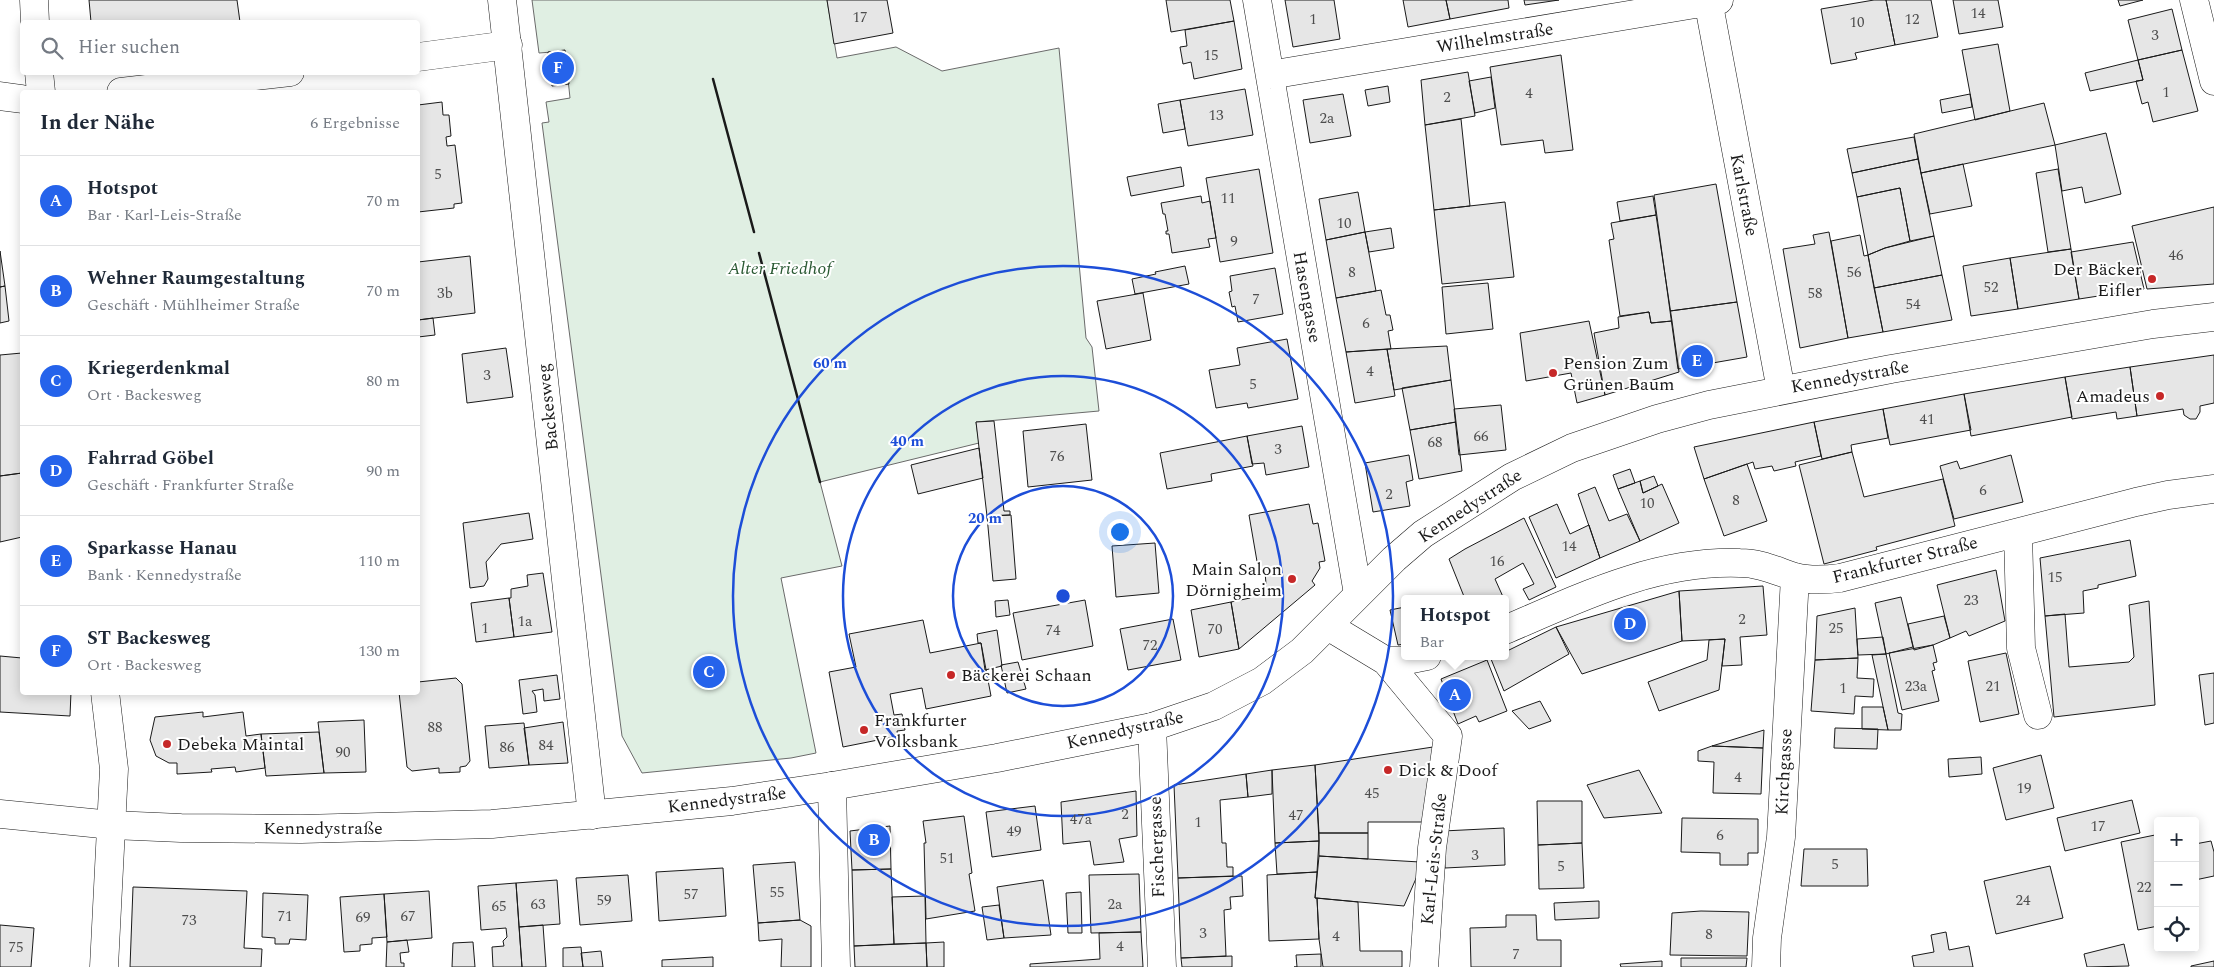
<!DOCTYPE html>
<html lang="de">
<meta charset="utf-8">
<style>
body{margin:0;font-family:Spectral,serif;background:#f6f6f7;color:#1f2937}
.controls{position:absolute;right:15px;bottom:15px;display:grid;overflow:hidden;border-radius:5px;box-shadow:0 2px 12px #0003}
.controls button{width:45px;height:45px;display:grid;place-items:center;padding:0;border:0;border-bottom:1px solid #e0e1e3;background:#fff;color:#1f2937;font:25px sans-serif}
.you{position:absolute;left:1119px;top:531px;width:18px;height:18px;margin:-12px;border:4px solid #fff;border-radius:50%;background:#1a73e8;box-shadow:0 0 0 8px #1a73e833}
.badge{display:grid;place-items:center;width:32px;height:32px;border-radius:50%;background:#2563eb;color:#fff;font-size:16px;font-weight:700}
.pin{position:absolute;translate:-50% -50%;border:2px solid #fff;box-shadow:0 1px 5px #0006}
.popup{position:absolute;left:1401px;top:595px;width:108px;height:65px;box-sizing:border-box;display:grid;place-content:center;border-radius:5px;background:#fff;filter:drop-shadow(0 1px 4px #0005);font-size:16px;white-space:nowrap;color:#747a83}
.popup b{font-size:19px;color:#1f2937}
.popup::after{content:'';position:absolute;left:50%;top:100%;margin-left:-10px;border:10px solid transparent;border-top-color:#fff}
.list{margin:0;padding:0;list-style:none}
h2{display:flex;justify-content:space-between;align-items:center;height:65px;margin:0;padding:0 20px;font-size:21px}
h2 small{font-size:16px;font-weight:400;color:#747a83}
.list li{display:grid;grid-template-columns:32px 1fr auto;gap:15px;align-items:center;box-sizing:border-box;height:90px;padding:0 20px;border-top:1px solid #e0e1e3}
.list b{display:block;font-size:19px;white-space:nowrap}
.list p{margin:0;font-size:16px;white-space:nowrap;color:#747a83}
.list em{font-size:16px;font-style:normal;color:#747a83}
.icon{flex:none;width:28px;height:28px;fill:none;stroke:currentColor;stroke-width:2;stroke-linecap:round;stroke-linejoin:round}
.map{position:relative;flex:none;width:2214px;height:967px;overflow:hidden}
.search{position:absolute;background:#fff;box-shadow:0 2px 12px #0003;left:20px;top:20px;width:400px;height:55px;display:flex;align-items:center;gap:12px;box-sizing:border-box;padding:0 18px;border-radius:5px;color:#747a83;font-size:19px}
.panel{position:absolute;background:#fff;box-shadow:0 2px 12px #0003;left:20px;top:90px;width:400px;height:605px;border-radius:5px}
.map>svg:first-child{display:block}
</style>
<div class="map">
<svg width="2214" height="967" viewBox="0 0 2214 967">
<rect width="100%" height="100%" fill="#fff"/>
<path fill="#e0efe3" stroke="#6a6a6a" d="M532,0H827L837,58L896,47L942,71L1059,48L1086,338L1092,347L1099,411L976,422L979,443L820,482L842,566L781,578L816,753L791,758L642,773L622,736L542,123L549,122L546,102L570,98L565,51L539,53Z"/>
<path fill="#e6e6e6" stroke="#1a1a1a" d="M89,0H237L240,22H91Z
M827,0H887L893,33L834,44Z
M1166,0H1230L1234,21L1171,32Z
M1285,0H1334L1340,39L1293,47Z
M1403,0H1446L1450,19L1408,27Z
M1446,0H1508L1509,8L1450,19Z
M1524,0H1559L1525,5Z
M1874,0H1886L1895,45L1855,53L1857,59L1831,64L1821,9Z
M1886,0H1931L1938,37L1895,45Z
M1953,0H1998L2003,27L1959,34Z
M2118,0H2143L2120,6Z
M2172,9L2182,50L2138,60L2128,20Z
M1234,21L1242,69L1194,79L1191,62L1183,64L1180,47L1187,46L1185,30Z
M1998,44L2010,111L1975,120L1962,50Z
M565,50L569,84L552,86L548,52Z
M2182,50L2198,111L2153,122L2148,102L2142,104L2136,81L2143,80L2138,60Z
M1561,55L1573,150L1545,153L1543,140L1501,145L1490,67Z
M2138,60L2143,80L2090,91L2085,73Z
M1468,72L1475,116L1425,125L1421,80Z
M1491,77L1495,108L1475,113L1469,81Z
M1388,86L1390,102L1368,106L1365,90Z
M1245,89L1253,135L1188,146L1180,100Z
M1343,94L1351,136L1310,143L1303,100Z
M1970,94L1972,107L1942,113L1940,100Z
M1180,100L1185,129L1163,133L1158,104Z
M442,102L443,115H449L451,136L446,137L447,146L455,145L462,203L454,204V208L418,212V105Z
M2044,103L2055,145L1921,173L1914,134Z
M1461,119L1470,206L1434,210L1425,125Z
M2106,133L2121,194L2085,203L2082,187L2062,191L2055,145Z
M1914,137L1918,159L1852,173L1847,149Z
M1918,159L1934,236L1910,241L1900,188L1857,197L1852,173Z
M1963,164L1972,206L1930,214L1921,173Z
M1181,167L1184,186L1131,196L1127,177Z
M1259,169L1273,253L1220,262L1206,178Z
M2058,169L2071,249L2048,252L2036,173Z
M1716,184L1737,302L1670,311L1654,195Z
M1900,188L1910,241L1885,248L1868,255L1857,197Z
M1358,192L1365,232L1326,240L1319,199Z
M1201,196L1202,203L1210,201L1216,238L1208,239L1210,247L1172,253L1169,234H1166V231H1168L1165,214H1163L1161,203Z
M1653,196L1656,215L1620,221L1617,202Z
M1505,202L1514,277L1442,284L1434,210Z
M2214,207V284L2147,289L2132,226Z
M1656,215L1672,321L1651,323L1649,312L1620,316L1609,240L1614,239L1611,223Z
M1391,228L1394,248L1369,252L1365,232Z
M1365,232L1376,291L1336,298L1326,240Z
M1829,232L1848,338L1800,348L1783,249L1815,244L1813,235Z
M1860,235L1864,256L1868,255L1883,332L1848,338L1831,241Z
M1934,236L1942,275L1874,288L1868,255L1885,248Z
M2133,242L2144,289L2079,299L2071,252Z
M2071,249L2079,299L2018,309L2010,258Z
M0,251L5,286L0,287Z
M470,256L475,313L418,320V262Z
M2010,258L2018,309L1971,316L1963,266Z
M1185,266L1189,284L1135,294L1132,279L1156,274L1155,272Z
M1275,268L1283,314L1238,322L1235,306L1232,307L1229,292L1232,291L1230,276Z
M1942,275L1952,320L1883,332L1874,288Z
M1488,283L1493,329L1446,334L1442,287Z
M5,286L9,321L0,323V287Z
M1381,290L1386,315H1390L1393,330L1388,331L1391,349L1346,352L1336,298Z
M1143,293L1151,340L1106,349L1097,301Z
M1737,302L1747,357L1678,369L1670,311Z
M1649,312L1651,323L1672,321L1679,372L1605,395L1594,333L1619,328L1618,317Z
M433,318L435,335L418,337V320Z
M1589,321L1605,395L1577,403L1571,373L1526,381L1520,333Z
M1287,339L1298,399L1248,408L1247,403L1216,408L1209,370L1240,365L1237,348Z
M1447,346L1451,380L1394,390L1387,349Z
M506,348L513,397L467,403L462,354Z
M1387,349L1395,396L1355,403L1346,352Z
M22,353V473L0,476V355Z
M2214,355V403L2200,406V412L2196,419H2190L2184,415L2183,409L2137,416L2130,367Z
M2130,367L2137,416L2117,419L2116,412L2072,419L2065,377Z
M2065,377L2072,417L1971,436L1964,394Z
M1451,380L1456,422L1410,430L1402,388Z
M1964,394L1971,430L1890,445L1883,409Z
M1501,405L1506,450L1459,455L1454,409Z
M1883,409L1888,438L1851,445L1852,452L1822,459L1814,422Z
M994,421L1004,511H1010V515L987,516L976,422Z
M1456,422L1462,471L1419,479L1410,430Z
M1814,422L1821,456L1795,462L1796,466L1774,471L1772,466L1755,469L1753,462L1704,479L1694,447Z
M1086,424L1092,480L1028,487L1023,431Z
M1302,426L1309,467L1266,475L1264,463L1252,464L1247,436Z
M1247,436L1253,466L1211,474L1212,481L1167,489L1160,453Z
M979,448L983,478L918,494L911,465Z
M1852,452L1864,497L1943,479L1955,526L1876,547L1877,550L1824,564L1799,465Z
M1409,455L1413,480L1406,482L1410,506L1373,512L1365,463Z
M2011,455L2023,502L1954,519L1940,466L1957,461L1960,469Z
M1747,464L1767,521L1724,536L1704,479Z
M1630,469L1635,483L1618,489L1613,475Z
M22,473V537L0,542V476Z
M1654,476L1658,486L1643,493L1640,481Z
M1640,481L1643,493L1662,484L1679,523L1640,541L1618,489Z
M1595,487L1609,521L1627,514L1640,541L1600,558L1578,494Z
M1309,504L1313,524L1318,523L1325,561L1319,562L1320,568L1312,581L1315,585L1239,649L1231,602L1250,598L1266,584L1265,572L1259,573L1249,515Z
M1557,504L1570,534L1589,525L1600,558L1556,578L1529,517Z
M529,513L533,539L501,544L486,562L488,579L484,586L470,588L463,523Z
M1011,515L1016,579L993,581L987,516Z
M1524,518L1556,587L1529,600L1523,589L1534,584L1523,563L1495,579L1504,599H1465L1449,559L1465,549Z
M2130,540L2136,576L2098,585V588L2083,591L2084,613L2045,616L2040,558Z
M1155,543L1159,593L1116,597L1112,546Z
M1996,570L2005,621L1969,636L1966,631L1950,638L1937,585Z
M543,573L552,632L514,637L509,598H511V589L528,586L527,575Z
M1763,586L1767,635L1740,637L1742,665L1722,666L1725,639L1682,641L1679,591Z
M1679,591L1682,641L1582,674L1556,627Z
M1901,597L1913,647L1886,654L1875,603Z
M509,598L514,637L476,642L471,603Z
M1008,600L1010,615L996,617L995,601Z
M1085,600L1093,646L1022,660L1013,613Z
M2149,601L2155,705L2054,717L2045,616L2065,614L2069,667L2129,662L2134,657L2129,605Z
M1231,602L1239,649L1199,657L1191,610Z
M1405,607V644L1398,645L1390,610Z
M1855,608L1858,658L1815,660L1817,616Z
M1944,616L1950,638L1933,645L1914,650L1908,624Z
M1173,619L1181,660L1128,670L1120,629Z
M923,620L930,653L981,643L991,696L926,709L922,688L890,694L894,715L902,714L905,730L897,731L898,736L843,747L829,672L856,667L849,634Z
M1556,627L1569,654L1504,691L1491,659L1505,656V652Z
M997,630L1002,666L985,670L981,643H978L977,634Z
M1883,637L1886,654L1858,655L1857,639Z
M1725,639L1719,690L1659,711L1648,682L1707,660L1709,640Z
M1933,645L1937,662L1933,663L1935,670L1932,671L1939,701L1902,710L1889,653Z
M2006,653L2019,714L1980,722L1968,661Z
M1886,654L1898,713L1902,714L1901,730H1888L1872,655Z
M0,656L22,658V692H71L70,716L0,712Z
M1858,658L1857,678L1874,679L1873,697L1855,696L1854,714L1811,711L1815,660Z
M1487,660L1507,711L1479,722L1476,716L1458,724L1441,679Z
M1018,662L1026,689L1007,693L1001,665Z
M2214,673V723L2205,725L2199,675Z
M557,675L560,699L544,701L543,689L532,691L535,695L537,712L523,714L519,680Z
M456,678L462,684L470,761L466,766L460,767V772L439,773V768L412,771L407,767L399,692H418V682Z
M1540,701L1551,721L1529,729L1512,711Z
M1862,707H1883L1888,730L1862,729Z
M203,712V717L243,712L246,736L261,734L265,768L236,772L235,767L211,769L212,772L177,774V763H169L156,756L150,740L155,717Z
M364,720L366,772L324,773L318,722Z
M563,722L568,763L529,765L524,728Z
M524,723L529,765L489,768L485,726Z
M1835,728L1878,729L1877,749L1834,748Z
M1764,730L1763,748L1712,746Z
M319,732L324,773L266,776L261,734Z
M1712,746L1763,748L1761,794L1713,793L1714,762L1698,761V751Z
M1433,747L1425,822H1368V833H1319L1315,765Z
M2041,755L2054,808L2006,820L1993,768Z
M1981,757L1982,774L1949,777L1948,759Z
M1315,765L1319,841L1275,843L1272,770Z
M1272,770V794L1248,797L1246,774Z
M1639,770L1662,813L1604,818L1587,785Z
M1246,774L1248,797L1220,800L1222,843H1226L1227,867H1233V876L1178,878L1174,785Z
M1136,791L1137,836L1119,839L1124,862L1094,865L1090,841L1063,844L1061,802Z
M2132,800L2140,833L2065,851L2057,818Z
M1537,801H1582V843L1538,845Z
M1035,806L1041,850L992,857L986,812Z
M964,816L972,873L969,874L975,911L926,919L924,843H926L923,821Z
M1682,818L1758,819V853H1748V865H1720V853L1681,852Z
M890,826L891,869L852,870L850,831Z
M1504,828L1505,865L1445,868L1443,831Z
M1319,833H1368V859L1319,856Z
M2155,835L2158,848V926L2138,930L2121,842Z
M1319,841L1317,872L1277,874L1275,843Z
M2211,841L2214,852V876L2195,880V844Z
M1582,843L1584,888L1539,889L1538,845Z
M1804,849H1867L1868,886H1801Z
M1319,856L1368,859L1420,862L1418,874L1404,906L1315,898Z
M795,862L800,920L758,923L753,865Z
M2050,866L2063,918L1996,934L1984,881Z
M723,868L726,916L659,921L656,872Z
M891,869L894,944L854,946L852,870Z
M1317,872L1315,898H1317L1319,939L1269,941L1267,875Z
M1139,874L1141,932L1091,933L1089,875Z
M628,875L632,921L580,925L576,878Z
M1242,876L1243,896L1230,897L1231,909L1224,910L1226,956L1181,958L1178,878Z
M557,880L560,924L519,927L516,883Z
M1043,880L1051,935L1004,938L997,887Z
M516,883L522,967H493L492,947L504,946L503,941L507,937L506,928L481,930L478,886Z
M133,887L247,891L244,948L262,949L261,967H130Z
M429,891L432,938L387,942L384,894Z
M1081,892L1082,933H1068L1066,893Z
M263,893L308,895L306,940L290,939L289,944H275V938L262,937Z
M384,894L387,937L372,938V944L360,945V951L344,952L340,897Z
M925,896L926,943L894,944L892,897Z
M1317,898L1358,902L1360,951H1402V967H1323L1319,939Z
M1599,901V918L1555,920L1554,903Z
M999,905L1004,938L987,940L982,907Z
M1701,911L1749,912L1747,956L1670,955L1672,913Z
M1506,915H1536L1537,940H1561V967H1471L1470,928L1506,927Z
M800,920L811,926V967H781L782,939L759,941L758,923Z
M0,925L34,928L31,967H0Z
M543,925L546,967H522L519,927Z
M1141,932L1143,967H1030V964L1100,959L1099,933Z
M1946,932L1949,950L1969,946L1973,967H1914L1912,956L1934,952L1931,935Z
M407,940L409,952L400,953L401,963H404V967H386L387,942Z
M473,942L475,967H452L453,943Z
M944,942V967H927L926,943Z
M926,943L927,967H855L854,946Z
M2124,944L2129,966L2087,967L2084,954Z
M581,947L583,967H563V948Z
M601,951L603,967H583L581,953Z
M1321,954V967H1294H1297L1296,955Z
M1232,956V967H1182L1181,958Z
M713,957V967H662V960Z
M1681,958H1747L1746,967H1681Z
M1662,961V967H1621L1620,964Z
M2214,961V967H2191V966Z"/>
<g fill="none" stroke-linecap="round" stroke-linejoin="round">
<defs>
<path id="minor" d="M34,0L35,22
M1257,0L1358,594
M1708,0L1781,390
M2194,0L2214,81
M418,57L508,45
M39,72L41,92
M1270,75L1719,0
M121,92L290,72
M0,96L22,99
M2018,533L2021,648L2038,715
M1328,626L1386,661L1448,736L1432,848L1424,967
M1505,630C1581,597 1656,560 1740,563C1760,563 1776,571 1795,577C1810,581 1825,580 1840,578L2136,502L2168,495L2214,489
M1386,661H1402L1427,656
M1152,727L1162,967
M832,786L836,967
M104,967L114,769L105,692
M1766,967L1767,938L1781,837L1795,577"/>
<path id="tertiary" d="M502,0L592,815"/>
<path id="secondary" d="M0,814L112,825L181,828L301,829L492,824L732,801L832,786L997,758L1152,727L1214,706L1262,681L1302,651L1394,559L1423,534L1512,477L1572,448L1657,419L1709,405L1891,369L2153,324L2214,317"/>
</defs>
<use href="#minor" stroke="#1a1a1a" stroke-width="29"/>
<use href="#tertiary" stroke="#1a1a1a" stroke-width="29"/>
<use href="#secondary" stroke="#1a1a1a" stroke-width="29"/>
<use href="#minor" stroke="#fff" stroke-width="28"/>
<use href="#tertiary" stroke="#fff" stroke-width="28"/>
<use href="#secondary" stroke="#fff" stroke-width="28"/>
<path stroke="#1a1a1a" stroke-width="2.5" d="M713,79L754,232
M759,253L820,482"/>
</g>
<g fill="none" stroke="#1d4ed8" stroke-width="2.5">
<circle cx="1063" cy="596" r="110"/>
<circle cx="1063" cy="596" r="220"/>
<circle cx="1063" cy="596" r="330"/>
</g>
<g fill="#c62828" stroke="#fff" stroke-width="2">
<circle cx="2152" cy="279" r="5"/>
<circle cx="1553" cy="373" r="5"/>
<circle cx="2160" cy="396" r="5"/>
<circle cx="1292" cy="579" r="5"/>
<circle cx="951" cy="675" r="5"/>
<circle cx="864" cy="730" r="5"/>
<circle cx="167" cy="744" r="5"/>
<circle cx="1388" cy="770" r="5"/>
</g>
<g text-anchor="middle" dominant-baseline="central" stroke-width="4" stroke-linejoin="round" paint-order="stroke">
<g font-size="15" fill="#4d4d4d">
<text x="1978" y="13">14</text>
<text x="860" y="17">17</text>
<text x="1313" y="19">1</text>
<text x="1912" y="19">12</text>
<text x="1857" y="22">10</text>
<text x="2155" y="35">3</text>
<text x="1211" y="55">15</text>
<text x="2166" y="92">1</text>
<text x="1529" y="93">4</text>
<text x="1447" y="97">2</text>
<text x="1216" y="115">13</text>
<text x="1327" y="118">2a</text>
<text x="438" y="174">5</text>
<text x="1228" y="198">11</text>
<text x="1344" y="223">10</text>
<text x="1234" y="241">9</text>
<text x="2176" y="255">46</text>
<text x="1352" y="272">8</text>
<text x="1854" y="272">56</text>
<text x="1991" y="287">52</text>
<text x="445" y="293">3b</text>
<text x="1815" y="293">58</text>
<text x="1256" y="299">7</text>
<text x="1913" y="304">54</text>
<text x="1366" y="323">6</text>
<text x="1370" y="371">4</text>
<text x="487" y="375">3</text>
<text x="1253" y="384">5</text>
<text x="1927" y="419">41</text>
<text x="1481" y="436">66</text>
<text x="1435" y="442">68</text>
<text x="1278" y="449">3</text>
<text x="1057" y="456">76</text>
<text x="1983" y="490">6</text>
<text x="1389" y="494">2</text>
<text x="1736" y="500">8</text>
<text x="1647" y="503">10</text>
<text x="1569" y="546">14</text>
<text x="1497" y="561">16</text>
<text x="2055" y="577">15</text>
<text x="1971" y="600">23</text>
<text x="1742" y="619">2</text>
<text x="525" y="621">1a</text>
<text x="485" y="628">1</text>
<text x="1836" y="628">25</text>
<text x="1215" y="629">70</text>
<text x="1053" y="630">74</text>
<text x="1150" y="645">72</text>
<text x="1916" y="686">23a</text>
<text x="1993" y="686">21</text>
<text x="1843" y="688">1</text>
<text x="435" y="727">88</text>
<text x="546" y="745">84</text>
<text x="507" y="747">86</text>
<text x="343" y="752">90</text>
<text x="1738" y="777">4</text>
<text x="2024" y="788">19</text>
<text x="1372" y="793">45</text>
<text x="1125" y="814">2</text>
<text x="1296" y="815">47</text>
<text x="1081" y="819">47a</text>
<text x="1198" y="822">1</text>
<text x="2098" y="826">17</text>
<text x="1014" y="831">49</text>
<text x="1720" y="835">6</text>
<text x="1475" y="855">3</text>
<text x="947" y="858">51</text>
<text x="1835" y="864">5</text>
<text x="1561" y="866">5</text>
<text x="2144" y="887">22</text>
<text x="777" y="892">55</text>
<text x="691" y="894">57</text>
<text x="604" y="900">59</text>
<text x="2023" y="900">24</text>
<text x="538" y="904">63</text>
<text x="1115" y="904">2a</text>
<text x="499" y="906">65</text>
<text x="285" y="916">71</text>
<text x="408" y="916">67</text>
<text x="363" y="917">69</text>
<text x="189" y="920">73</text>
<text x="1203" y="933">3</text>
<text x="1709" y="934">8</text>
<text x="1336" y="936">4</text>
<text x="1120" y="946">4</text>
<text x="16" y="947">75</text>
<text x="1516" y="954">7</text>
</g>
<g font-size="18" fill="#1a1a1a" stroke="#fff">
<text transform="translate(1495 38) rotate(-9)">Wilhelmstraße</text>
<text transform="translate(1744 195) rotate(79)">Karlstraße</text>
<text transform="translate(1307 297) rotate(80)">Hasengasse</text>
<text transform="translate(1850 377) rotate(-10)">Kennedystraße</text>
<text transform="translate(548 407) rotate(-96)">Backesweg</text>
<text transform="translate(1470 506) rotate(-33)">Kennedystraße</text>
<text transform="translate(1905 560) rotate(-14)">Frankfurter Straße</text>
<text transform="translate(1125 730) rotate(-13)">Kennedystraße</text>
<text transform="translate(1784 772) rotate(-87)">Kirchgasse</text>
<text transform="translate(727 800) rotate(-7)">Kennedystraße</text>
<text x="323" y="828">Kennedystraße</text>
<text transform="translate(1157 847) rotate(-92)">Fischergasse</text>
<text transform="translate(1434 859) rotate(-84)">Karl-Leis-Straße</text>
</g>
<g font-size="18" font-style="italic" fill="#2b5a34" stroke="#fff">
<text x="780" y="268">Alter Friedhof</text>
</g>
<g font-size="18" fill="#1a1a1a" stroke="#fff" text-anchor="start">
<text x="2142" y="269" text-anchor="end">Der Bäcker<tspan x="2142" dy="21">Eifler</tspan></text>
<text x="1563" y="363">Pension Zum<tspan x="1563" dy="21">Grünen Baum</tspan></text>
<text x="2150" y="396" text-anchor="end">Amadeus</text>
<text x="1282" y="569" text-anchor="end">Main Salon<tspan x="1282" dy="21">Dörnigheim</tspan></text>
<text x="961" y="675">Bäckerei Schaan</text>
<text x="874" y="720">Frankfurter<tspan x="874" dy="21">Volksbank</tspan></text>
<text x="177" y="744">Debeka Maintal</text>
<text x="1398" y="770">Dick &amp; Doof</text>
</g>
</g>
<circle cx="1063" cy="596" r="8" fill="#1d4ed8" stroke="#fff" stroke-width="2.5"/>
<g font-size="15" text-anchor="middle" font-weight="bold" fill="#1d4ed8" stroke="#fff" stroke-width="4" stroke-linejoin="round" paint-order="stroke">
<text x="830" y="368">60 m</text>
<text x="907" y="446">40 m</text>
<text x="985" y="523">20 m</text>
</g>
</svg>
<div class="controls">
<button>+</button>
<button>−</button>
<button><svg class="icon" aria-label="locate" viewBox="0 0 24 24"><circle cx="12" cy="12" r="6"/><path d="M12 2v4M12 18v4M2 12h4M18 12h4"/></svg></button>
</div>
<div class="you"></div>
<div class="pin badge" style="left:1455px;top:695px">A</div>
<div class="popup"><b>Hotspot</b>Bar</div>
<div class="pin badge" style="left:874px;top:840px">B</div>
<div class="pin badge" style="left:709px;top:672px">C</div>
<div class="pin badge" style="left:1630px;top:624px">D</div>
<div class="pin badge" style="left:1697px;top:361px">E</div>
<div class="pin badge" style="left:558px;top:68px">F</div>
<div class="search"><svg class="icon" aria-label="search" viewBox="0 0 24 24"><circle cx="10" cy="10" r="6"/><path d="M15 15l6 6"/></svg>Hier suchen</div>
<section class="panel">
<h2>In der Nähe<small>6 Ergebnisse</small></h2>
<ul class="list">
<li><span class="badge">A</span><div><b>Hotspot</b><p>Bar · Karl-Leis-Straße</p></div><em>70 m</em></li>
<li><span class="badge">B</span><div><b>Wehner Raumgestaltung</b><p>Geschäft · Mühlheimer Straße</p></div><em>70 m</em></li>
<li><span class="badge">C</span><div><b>Kriegerdenkmal</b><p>Ort · Backesweg</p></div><em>80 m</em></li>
<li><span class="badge">D</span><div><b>Fahrrad Göbel</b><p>Geschäft · Frankfurter Straße</p></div><em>90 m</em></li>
<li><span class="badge">E</span><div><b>Sparkasse Hanau</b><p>Bank · Kennedystraße</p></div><em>110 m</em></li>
<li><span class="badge">F</span><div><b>ST Backesweg</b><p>Ort · Backesweg</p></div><em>130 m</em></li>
</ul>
</section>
</div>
